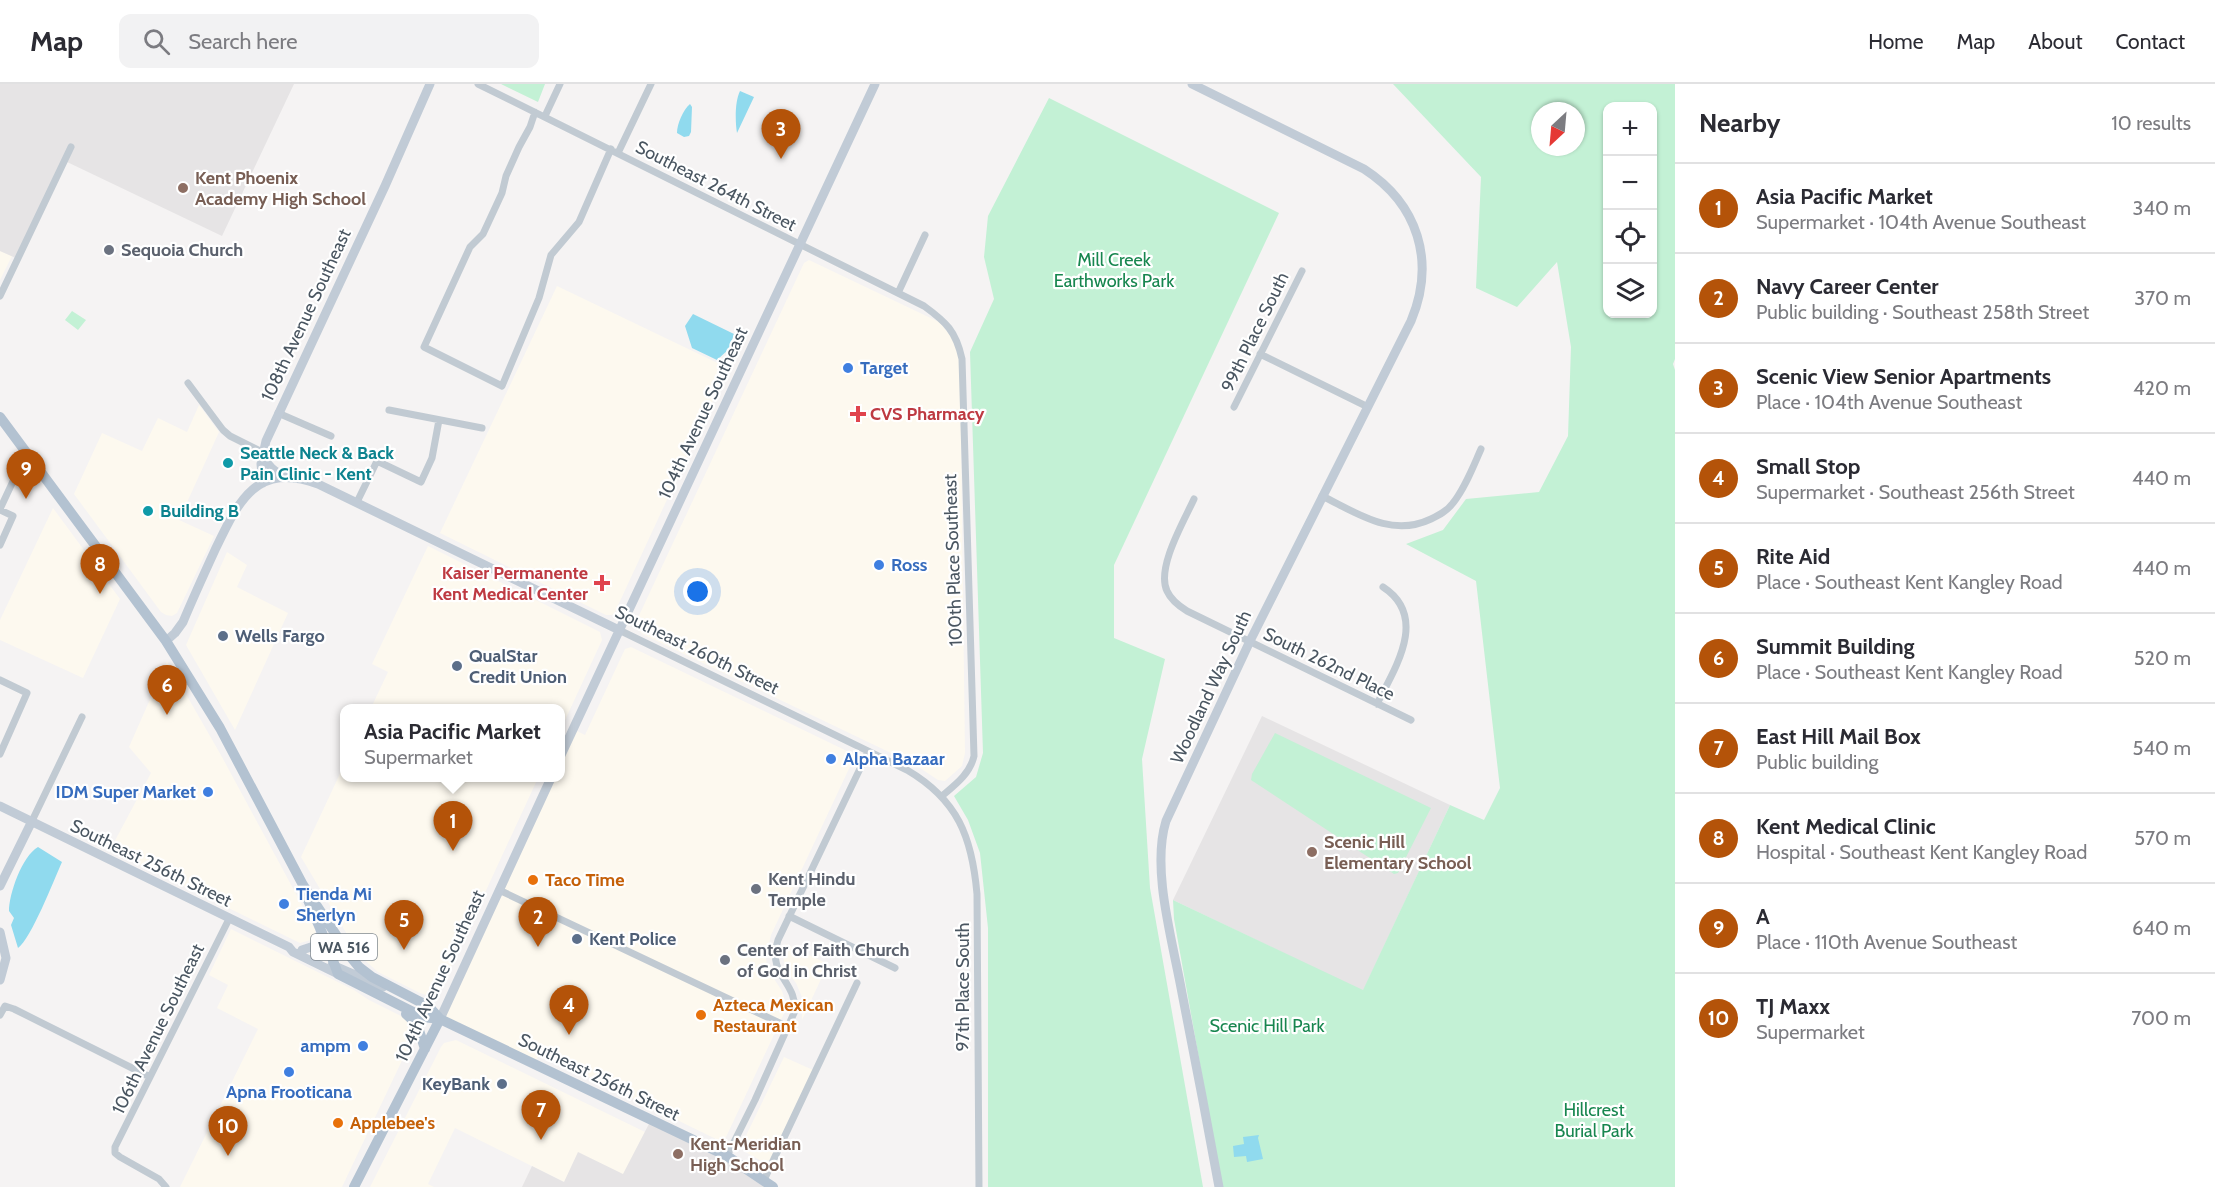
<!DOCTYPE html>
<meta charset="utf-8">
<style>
body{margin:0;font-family:Cabin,sans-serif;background:#f2f2f3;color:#2b2b33}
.controls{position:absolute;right:18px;top:18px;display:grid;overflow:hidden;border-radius:12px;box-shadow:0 2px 4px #0004}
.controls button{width:54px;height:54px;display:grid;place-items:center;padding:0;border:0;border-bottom:2px solid #e1e1e2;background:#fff;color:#2b2b33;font:30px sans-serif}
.compass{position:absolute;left:1531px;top:18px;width:54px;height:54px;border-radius:50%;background:#fff;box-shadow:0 2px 4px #0004;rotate:206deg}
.you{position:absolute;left:698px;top:508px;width:21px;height:21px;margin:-15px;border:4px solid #fff;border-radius:50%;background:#1a73e8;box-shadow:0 0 0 9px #1a73e833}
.badge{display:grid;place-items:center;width:39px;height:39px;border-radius:50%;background:#b45309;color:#fff;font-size:20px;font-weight:700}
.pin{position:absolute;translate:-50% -50px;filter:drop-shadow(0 2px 3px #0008)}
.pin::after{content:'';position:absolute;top:32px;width:21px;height:18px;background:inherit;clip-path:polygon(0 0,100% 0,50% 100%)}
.popup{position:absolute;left:340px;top:620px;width:225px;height:78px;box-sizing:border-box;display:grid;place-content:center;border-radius:12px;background:#fff;filter:drop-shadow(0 2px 4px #0005);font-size:20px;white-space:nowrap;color:#7c7c81}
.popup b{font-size:22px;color:#2b2b33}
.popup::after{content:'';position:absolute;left:50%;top:100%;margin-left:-12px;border:12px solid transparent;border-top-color:#fff}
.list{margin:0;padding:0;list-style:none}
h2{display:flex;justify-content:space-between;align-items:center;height:78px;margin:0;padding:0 24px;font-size:26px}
h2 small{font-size:20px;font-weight:400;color:#7c7c81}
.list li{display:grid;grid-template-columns:39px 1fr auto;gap:18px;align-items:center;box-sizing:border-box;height:90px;padding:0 24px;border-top:2px solid #e1e1e2}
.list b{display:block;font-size:22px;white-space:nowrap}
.list p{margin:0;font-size:20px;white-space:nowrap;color:#7c7c81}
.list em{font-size:20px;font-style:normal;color:#7c7c81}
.icon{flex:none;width:33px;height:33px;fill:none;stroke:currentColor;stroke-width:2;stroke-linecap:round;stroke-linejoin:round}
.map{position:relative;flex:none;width:1675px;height:1103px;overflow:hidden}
header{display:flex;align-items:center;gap:36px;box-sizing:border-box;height:84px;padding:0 30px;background:#fff;border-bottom:2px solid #e1e1e2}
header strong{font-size:28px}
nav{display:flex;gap:33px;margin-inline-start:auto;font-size:21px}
.search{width:420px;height:54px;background:#f2f2f3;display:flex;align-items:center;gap:15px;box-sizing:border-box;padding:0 21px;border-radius:12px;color:#7c7c81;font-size:22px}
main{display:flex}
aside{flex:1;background:#fff}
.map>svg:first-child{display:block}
</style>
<header>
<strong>Map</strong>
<div class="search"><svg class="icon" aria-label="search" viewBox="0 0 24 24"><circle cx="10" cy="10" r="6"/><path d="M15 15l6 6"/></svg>Search here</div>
<nav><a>Home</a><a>Map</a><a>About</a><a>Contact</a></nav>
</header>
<main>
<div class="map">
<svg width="1675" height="1103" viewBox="0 0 1675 1103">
<rect width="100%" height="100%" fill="#f5f3f3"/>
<path fill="#fdf9ef" d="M0,167L12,172L0,196Z
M809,176L939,238L953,255L960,276L965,669L962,682L945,697L938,696L914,680L642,550L636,543V538L804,179Z
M557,202L728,284L614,530L611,531H606L440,449Z
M199,321L219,348L179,436L214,452L177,529L172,532L166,531L161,528L74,410L102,349L142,367L158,334L187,348Z
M53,424L120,515L83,594L0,556V536Z
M428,462L600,548L602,556L561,645V624H371L388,588L372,580Z
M227,468L247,481L237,503L288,529L235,646L186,561Z
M631,563L851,669L854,674L771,851L766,873L767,884L782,907L787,923L727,1051L724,1056L720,1057L540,969L534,980L440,935L551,694H561V672L573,645L585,651L625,565Z
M167,577L222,673L315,845V850L311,856L300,859L110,766L151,689L129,663Z
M345,679V694H538L441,904L437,908L426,911L420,909L378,888L360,872L301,773Z
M231,845L354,906L369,916L405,934L410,939L415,949L342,1103H180L258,945L217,924L228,901L209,891Z
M786,860L828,880L802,936V913L796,899L785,885L783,869Z
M456,956L645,1048L623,1091L564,1098L455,1044L428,1100L434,1103H370L441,963L444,959Z
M784,973L813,986L768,1081L744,1067L741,1062Z"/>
<path fill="#e6e4e5" d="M0,0H294L222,152L65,77L18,175L0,167Z
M1262,632L1450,721L1363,907L1173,816Z
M651,1036L773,1103H522L532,1082L564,1098L578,1068L623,1090Z"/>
<path fill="#c3f1d5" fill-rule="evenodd" d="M501,0H545L538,18Z
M1393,0H1675V275L1673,280L1675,286V1103H1222L1174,835L1173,816L1363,906L1450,721L1484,736L1500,704L1476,497L1406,460L1443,446L1466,415L1539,408L1568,352L1571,263L1557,178L1517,223L1476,204L1481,93ZM1608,22H1652V230H1608ZM1540,27H1576V63H1540Z
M1049,14L1279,129L1114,481V554L1165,575L1142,675L1150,804L1203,1103H988V844L980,769L968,736L954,712L976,693L983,669L970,268L994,215L984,173L988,132Z
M72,227L86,236L78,246L65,236Z
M1275,649L1431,724L1398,789L1394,790L1251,696L1252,690Z"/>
<path fill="#90daee" d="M740,7L754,13L737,49C735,37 735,17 740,7Z
M690,20L692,23L691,48L689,52L684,53L677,49C677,40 683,26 690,20Z
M693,230L734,250L729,265L717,276L692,264L685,242Z
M38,763L62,778C54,796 31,855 18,864L11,841L14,834L9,827C9,810 22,772 38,763Z
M1259,1051L1258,1054L1263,1075L1247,1078L1246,1072L1234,1073L1233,1062L1244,1060L1243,1053Z"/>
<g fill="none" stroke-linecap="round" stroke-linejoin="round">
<path stroke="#c1cad2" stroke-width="7" d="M478,0L924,222C946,238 956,247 962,275L974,672C970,690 955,701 942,712
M535,28L530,43L519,63L506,92L502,109L483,150L470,163L424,263L502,302L539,214L551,171L579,138L611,65
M545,32L560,0
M618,69L651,0
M898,209L925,151
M0,212L71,63
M1260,270L1368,323
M188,299L223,346L230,352L262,368
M1234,323L1302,187
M389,326L482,344
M278,329L331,352
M1322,412C1357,429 1391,454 1431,435C1439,431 1447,427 1453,419C1465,404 1473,383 1481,365
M1194,415C1184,437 1156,484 1167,507C1171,516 1179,522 1187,527L1411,636
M357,418L377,377L421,398L432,374L439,336
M0,425L15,393L32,377
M0,426L13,432L0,461
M619,546L907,686C958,716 972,753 977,810L979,1103
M0,596L27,609L0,670
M1377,620C1395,584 1429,533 1383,503
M31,739L82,633
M499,806L788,943
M789,832L895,884
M0,931L5,922L14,925L150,993
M727,1072L755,1016L794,929C799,898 766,892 778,856L868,668
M764,1096L857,899
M166,1103L159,1095L120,1073L115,1069V1063L229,835"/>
<path stroke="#c1cbd6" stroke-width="9" d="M1192,0L1364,85C1418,120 1436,177 1411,237L1250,557L1166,737C1151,786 1173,858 1182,909C1195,974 1207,1038 1219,1103
M262,368C267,382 274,388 287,393
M263,399L261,380L266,357L385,102L430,0
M166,557L175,549L183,538C193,514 204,490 215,466C238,418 256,377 318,400L619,546
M561,671L875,0
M0,722L289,863L293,868L338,890
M0,802L31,739
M0,848L6,874L0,896
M302,866L314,862L322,848
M332,881L383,903
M440,935L551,694"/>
<path stroke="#b3c2d1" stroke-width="10" d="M0,333L166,557L220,644L303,801L350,872L359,883L372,893L428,922L440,935
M308,816L328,863L338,890L423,933L440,935L727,1072L773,1103
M406,930L417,940L425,965
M354,1103L440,935"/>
</g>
<g fill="#8d6e63" stroke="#fff" stroke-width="2">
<circle cx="183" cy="104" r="6"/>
<circle cx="1312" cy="768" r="6"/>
<circle cx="678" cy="1070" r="6"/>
</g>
<g fill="#6b7280" stroke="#fff" stroke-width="2">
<circle cx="109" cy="166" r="6"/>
<circle cx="756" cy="805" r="6"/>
<circle cx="725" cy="876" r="6"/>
</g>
<g fill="#3f7fe0" stroke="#fff" stroke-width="2">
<circle cx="848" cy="284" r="6"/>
<circle cx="879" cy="481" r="6"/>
<circle cx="831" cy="675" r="6"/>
<circle cx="208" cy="708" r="6"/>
<circle cx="284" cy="820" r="6"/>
<circle cx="363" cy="962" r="6"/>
<circle cx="289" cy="988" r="6"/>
</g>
<g fill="#e0444e" stroke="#fff" stroke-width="2">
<path d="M855 321h6v6h6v6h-6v6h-6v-6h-6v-6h6z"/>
<path d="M599 490h6v6h6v6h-6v6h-6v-6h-6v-6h6z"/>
</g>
<g fill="#0f9aa8" stroke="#fff" stroke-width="2">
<circle cx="228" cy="379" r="6"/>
<circle cx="148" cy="427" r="6"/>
</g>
<g fill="#5c6f8a" stroke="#fff" stroke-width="2">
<circle cx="223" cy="552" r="6"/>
<circle cx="457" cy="582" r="6"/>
<circle cx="577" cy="855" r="6"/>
<circle cx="502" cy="1000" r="6"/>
</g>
<g fill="#e8710a" stroke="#fff" stroke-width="2">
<circle cx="533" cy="796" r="6"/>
<circle cx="701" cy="931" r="6"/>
<circle cx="338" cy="1039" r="6"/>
</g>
<g text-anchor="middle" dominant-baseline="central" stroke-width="4.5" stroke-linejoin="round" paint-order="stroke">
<rect fill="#fff" stroke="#808990" stroke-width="1.5" x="311" y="850" width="66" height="26" rx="4.5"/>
<g font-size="16" font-weight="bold" fill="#4a5661">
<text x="344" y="863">WA 516</text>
</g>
<g font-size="18" font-weight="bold" fill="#785e54" stroke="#fff" text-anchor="start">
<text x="195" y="94">Kent Phoenix<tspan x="195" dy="21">Academy High School</tspan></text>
<text x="1324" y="758">Scenic Hill<tspan x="1324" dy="21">Elementary School</tspan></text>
<text x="690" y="1060">Kent-Meridian<tspan x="690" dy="21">High School</tspan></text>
</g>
<g font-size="18" fill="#4a5661" stroke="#fff">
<text transform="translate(716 102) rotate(27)">Southeast 264th Street</text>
<text transform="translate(306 231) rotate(-65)">108th Avenue Southeast</text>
<text transform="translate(1255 248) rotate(-64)">99th Place South</text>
<text transform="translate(703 329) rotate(-65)">104th Avenue Southeast</text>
<text transform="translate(953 476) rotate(-92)">100th Place Southeast</text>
<text transform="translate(697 566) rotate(26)">Southeast 260th Street</text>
<text transform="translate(1329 580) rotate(26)">South 262nd Place</text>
<text transform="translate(1211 603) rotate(-65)">Woodland Way South</text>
<text transform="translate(151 779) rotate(26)">Southeast 256th Street</text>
<text transform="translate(440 892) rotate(-65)">104th Avenue Southeast</text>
<text transform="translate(963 903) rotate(-90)">97th Place South</text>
<text transform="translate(158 945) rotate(-64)">106th Avenue Southeast</text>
<text transform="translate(599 993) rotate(26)">Southeast 256th Street</text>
</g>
<g font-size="18" font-weight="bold" fill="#5b616d" stroke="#fff" text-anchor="start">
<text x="121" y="166">Sequoia Church</text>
<text x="768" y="795">Kent Hindu<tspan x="768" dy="21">Temple</tspan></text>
<text x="737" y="866">Center of Faith Church<tspan x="737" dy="21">of God in Christ</tspan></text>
</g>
<g font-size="18" fill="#17864f" stroke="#fff">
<text x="1114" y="176">Mill Creek<tspan x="1114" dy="21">Earthworks Park</tspan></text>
<text x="1267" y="942">Scenic Hill Park</text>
<text x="1594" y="1026">Hillcrest<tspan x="1594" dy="21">Burial Park</tspan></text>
</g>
<g font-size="18" font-weight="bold" fill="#366cbe" stroke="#fff" text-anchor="start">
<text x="860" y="284">Target</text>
<text x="891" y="481">Ross</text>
<text x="843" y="675">Alpha Bazaar</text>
<text x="196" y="708" text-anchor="end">IDM Super Market</text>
<text x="296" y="810">Tienda Mi<tspan x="296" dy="21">Sherlyn</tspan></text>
<text x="351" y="962" text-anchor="end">ampm</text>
<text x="289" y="1008" text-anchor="middle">Apna Frooticana</text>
</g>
<g font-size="18" font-weight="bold" fill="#be3a42" stroke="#fff" text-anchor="start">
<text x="870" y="330">CVS Pharmacy</text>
<text x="588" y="489" text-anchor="end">Kaiser Permanente<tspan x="588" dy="21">Kent Medical Center</tspan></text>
</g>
<g font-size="18" font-weight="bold" fill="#0d838f" stroke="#fff" text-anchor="start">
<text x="240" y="369">Seattle Neck &amp; Back<tspan x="240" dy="21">Pain Clinic - Kent</tspan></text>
<text x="160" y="427">Building B</text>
</g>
<g font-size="18" font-weight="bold" fill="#4e5e75" stroke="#fff" text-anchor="start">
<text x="235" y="552">Wells Fargo</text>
<text x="469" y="572">QualStar<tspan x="469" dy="21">Credit Union</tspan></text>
<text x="589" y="855">Kent Police</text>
<text x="490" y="1000" text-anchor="end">KeyBank</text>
</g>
<g font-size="18" font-weight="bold" fill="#c56008" stroke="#fff" text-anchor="start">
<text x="545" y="796">Taco Time</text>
<text x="713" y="921">Azteca Mexican<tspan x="713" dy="21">Restaurant</tspan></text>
<text x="350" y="1039">Applebee's</text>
</g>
</g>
</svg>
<div class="controls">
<button>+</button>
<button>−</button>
<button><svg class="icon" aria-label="locate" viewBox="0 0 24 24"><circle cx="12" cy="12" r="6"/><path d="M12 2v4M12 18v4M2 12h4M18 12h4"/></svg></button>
<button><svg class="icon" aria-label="layers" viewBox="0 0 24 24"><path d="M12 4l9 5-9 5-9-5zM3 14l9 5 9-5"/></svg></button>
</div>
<svg class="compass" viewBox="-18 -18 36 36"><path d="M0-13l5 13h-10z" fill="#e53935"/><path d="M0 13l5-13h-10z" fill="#7c7c81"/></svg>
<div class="you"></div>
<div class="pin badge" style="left:453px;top:767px">1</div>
<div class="popup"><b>Asia Pacific Market</b>Supermarket</div>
<div class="pin badge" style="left:538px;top:863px">2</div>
<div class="pin badge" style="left:781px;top:75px">3</div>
<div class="pin badge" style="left:569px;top:951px">4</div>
<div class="pin badge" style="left:404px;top:866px">5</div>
<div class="pin badge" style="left:167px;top:631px">6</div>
<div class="pin badge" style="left:541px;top:1056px">7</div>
<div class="pin badge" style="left:100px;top:510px">8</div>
<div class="pin badge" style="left:26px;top:415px">9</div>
<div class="pin badge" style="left:228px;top:1072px">10</div>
</div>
<aside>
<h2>Nearby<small>10 results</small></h2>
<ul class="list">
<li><span class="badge">1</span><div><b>Asia Pacific Market</b><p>Supermarket · 104th Avenue Southeast</p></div><em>340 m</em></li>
<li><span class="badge">2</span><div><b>Navy Career Center</b><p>Public building · Southeast 258th Street</p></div><em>370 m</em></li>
<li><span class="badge">3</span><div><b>Scenic View Senior Apartments</b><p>Place · 104th Avenue Southeast</p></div><em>420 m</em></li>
<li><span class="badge">4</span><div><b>Small Stop</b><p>Supermarket · Southeast 256th Street</p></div><em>440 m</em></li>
<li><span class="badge">5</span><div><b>Rite Aid</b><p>Place · Southeast Kent Kangley Road</p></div><em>440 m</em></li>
<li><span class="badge">6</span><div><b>Summit Building</b><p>Place · Southeast Kent Kangley Road</p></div><em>520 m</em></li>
<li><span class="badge">7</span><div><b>East Hill Mail Box</b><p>Public building</p></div><em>540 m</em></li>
<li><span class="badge">8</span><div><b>Kent Medical Clinic</b><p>Hospital · Southeast Kent Kangley Road</p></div><em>570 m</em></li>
<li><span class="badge">9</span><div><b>A</b><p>Place · 110th Avenue Southeast</p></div><em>640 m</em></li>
<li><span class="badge">10</span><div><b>TJ Maxx</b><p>Supermarket</p></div><em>700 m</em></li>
</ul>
</aside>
</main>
